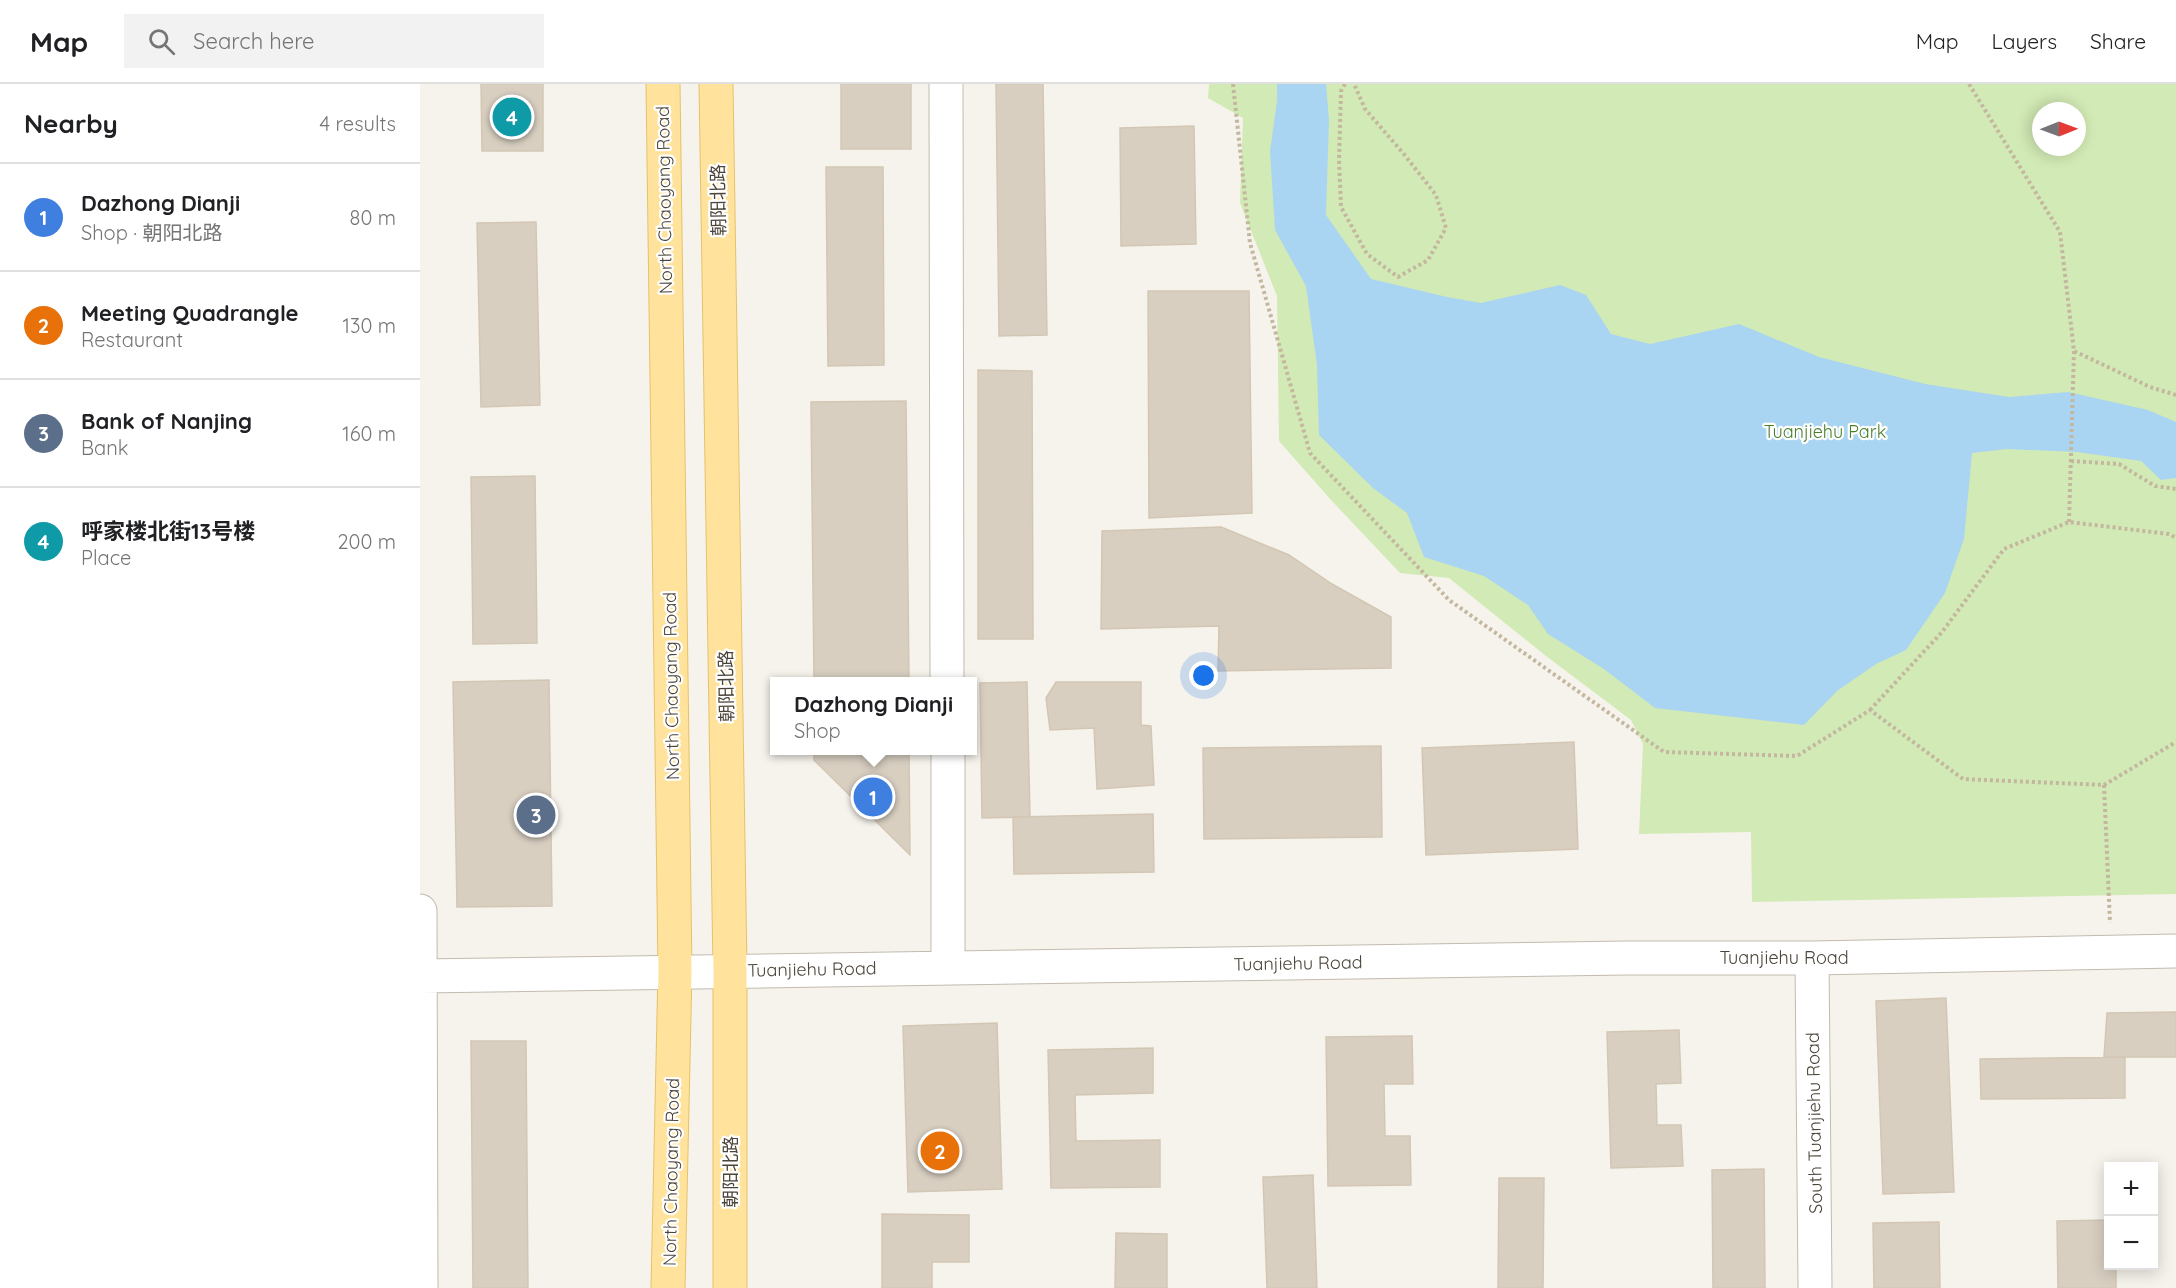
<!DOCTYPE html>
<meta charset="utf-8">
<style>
body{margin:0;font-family:Quicksand,"Noto Sans SC",sans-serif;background:#f2f2f2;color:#202124}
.controls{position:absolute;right:18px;bottom:18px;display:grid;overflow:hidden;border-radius:0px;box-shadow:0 3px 15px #0003}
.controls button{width:54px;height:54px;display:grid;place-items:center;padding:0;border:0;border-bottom:2px solid #e0e0e0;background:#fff;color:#202124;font:30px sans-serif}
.compass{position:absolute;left:1612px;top:18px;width:54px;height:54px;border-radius:50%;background:#fff;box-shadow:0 3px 15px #0003;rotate:89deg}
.you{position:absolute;left:784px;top:592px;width:21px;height:21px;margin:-15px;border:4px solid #fff;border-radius:50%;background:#1a73e8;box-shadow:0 0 0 9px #1a73e833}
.badge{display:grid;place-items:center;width:39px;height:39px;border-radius:50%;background:#fc3f1d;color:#fff;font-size:20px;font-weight:700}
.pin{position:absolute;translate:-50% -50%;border:3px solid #fff;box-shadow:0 2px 6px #0006}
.popup{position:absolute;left:350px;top:593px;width:207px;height:78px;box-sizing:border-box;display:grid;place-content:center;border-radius:0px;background:#fff;filter:drop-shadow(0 2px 4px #0005);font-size:20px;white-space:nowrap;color:#757577}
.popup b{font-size:22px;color:#202124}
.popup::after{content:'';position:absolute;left:50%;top:100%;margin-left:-12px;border:12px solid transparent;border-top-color:#fff}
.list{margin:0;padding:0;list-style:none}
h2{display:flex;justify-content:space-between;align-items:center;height:78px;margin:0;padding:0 24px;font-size:26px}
h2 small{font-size:20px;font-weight:400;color:#757577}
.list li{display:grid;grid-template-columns:39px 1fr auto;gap:18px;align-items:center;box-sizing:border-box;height:108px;padding:0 24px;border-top:2px solid #e0e0e0}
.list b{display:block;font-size:22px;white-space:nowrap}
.list p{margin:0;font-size:20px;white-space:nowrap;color:#757577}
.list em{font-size:20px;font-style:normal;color:#757577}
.icon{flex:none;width:33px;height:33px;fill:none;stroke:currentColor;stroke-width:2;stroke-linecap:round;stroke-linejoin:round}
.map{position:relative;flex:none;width:1756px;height:1204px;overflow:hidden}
header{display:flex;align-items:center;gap:36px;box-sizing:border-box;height:84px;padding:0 30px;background:#fff;border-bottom:2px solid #e0e0e0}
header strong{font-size:28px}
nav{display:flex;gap:33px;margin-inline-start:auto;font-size:21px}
.search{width:420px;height:54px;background:#f2f2f2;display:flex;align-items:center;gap:15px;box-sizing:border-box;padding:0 21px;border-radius:0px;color:#757577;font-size:22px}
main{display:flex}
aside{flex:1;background:#fff}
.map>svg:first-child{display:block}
</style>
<header>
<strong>Map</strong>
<div class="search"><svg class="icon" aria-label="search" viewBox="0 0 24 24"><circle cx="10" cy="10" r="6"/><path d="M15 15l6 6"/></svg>Search here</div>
<nav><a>Map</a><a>Layers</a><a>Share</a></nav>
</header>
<main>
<aside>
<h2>Nearby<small>4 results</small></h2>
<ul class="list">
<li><span class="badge" style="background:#3f7fe0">1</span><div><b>Dazhong Dianji</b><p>Shop · 朝阳北路</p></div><em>80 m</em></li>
<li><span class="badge" style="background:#e8710a">2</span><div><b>Meeting Quadrangle</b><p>Restaurant</p></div><em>130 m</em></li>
<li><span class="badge" style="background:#5c6f8a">3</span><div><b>Bank of Nanjing</b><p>Bank</p></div><em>160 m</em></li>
<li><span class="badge" style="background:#0f9aa8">4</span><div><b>呼家楼北街13号楼</b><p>Place</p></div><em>200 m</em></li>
</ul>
</aside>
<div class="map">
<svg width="1756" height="1204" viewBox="0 0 1756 1204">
<rect width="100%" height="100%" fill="#f6f3ec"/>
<path fill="#d2eab5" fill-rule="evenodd" d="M789,0H1756V810L1332,818L1331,748L1219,750L1223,660L1211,636L1126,572L1029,494L980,489L911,416L859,357L857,212L820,119L823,34L788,14ZM1621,27H1657V63H1621Z"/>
<path fill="#a9d4f2" d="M857,0H906L909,36L906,131L951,195L1027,213L1061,219L1140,201L1166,211L1191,250L1230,260L1319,240L1399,273L1505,300L1589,313L1648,308L1728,326L1756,338V394L1741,396L1721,377L1657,368L1587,365L1552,369L1544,455L1525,509L1486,566L1456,580L1417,607L1384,641L1235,624L1184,585L1128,550L1108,521L1064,492L1004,473L987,429L953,404L899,351L897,281L886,202L855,146L850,67L857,17Z"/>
<path fill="#d8cfc1" stroke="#d3c7b4" stroke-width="1.5" d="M61,0H123V67H62Z
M421,0H491V65H421Z
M576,0H623L627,251L579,252Z
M774,42L776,160L701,162L700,44Z
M406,83H463L464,281L408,282Z
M116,138L120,321L61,323L57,139Z
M728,207H829L832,429L729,434Z
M558,286L612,287L613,555H558Z
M486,317L489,598H394L391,318Z
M115,392L117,559L53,560L51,393Z
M801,443L869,471L912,500L971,533V584L798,587L799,542L681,545L682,447Z
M129,596L132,822L37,823L33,598Z
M607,598L610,733L562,734L560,599Z
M636,598H721V641L731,642L734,701L677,705L674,644L630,646L626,614Z
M1154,658L1158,765L1006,771L1002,664Z
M961,662L962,753L784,755L783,664Z
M394,666H489L490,771L394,676Z
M733,730L734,788L594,790L593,733Z
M1526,914L1534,1108L1463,1110L1456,917Z
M1756,928V973H1684L1687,929Z
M577,939L582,1105L488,1108L483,942Z
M1259,946L1261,999L1236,1000L1237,1041H1261L1263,1082L1191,1084L1187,948Z
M992,952L993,1000H964L965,1052H990L991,1101L908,1102L906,953Z
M51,957H106L108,1204H53Z
M733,964V1009L655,1011L656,1057L740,1056V1103L631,1104L628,966Z
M1705,973V1014L1561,1015L1560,975Z
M1344,1085L1345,1204H1293L1292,1086Z
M893,1091L897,1204H847L843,1093Z
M1079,1094H1124L1123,1204H1078Z
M462,1130L549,1131V1178H512V1204H462Z
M1688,1136V1182H1696V1204H1638L1637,1137Z
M1519,1138L1520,1204H1454L1453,1139Z
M696,1149L747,1150V1204H695Z"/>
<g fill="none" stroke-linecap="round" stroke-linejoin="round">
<defs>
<path id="minor" d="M526,0L527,598
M528,666V884
M0,827L1,1204
M1392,874L1395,1204
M1,892L1207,874H1392L1756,867"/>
<path id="major" d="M243,0L255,887L248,1204
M296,0L310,886V1204"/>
</defs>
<use href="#minor" stroke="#c2bbae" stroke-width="35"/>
<use href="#major" stroke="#e6c16a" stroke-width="35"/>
<path stroke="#c4b79f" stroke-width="4" stroke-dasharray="3 3" stroke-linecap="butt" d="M813,0L830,159L890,369L1029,516L1244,668L1377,672L1450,626L1543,695L1684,701L1756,658
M925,0L921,7L919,76L921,123L947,170L978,193L1008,176L1026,144L1016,111L983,69L945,25L934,0
M1549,0L1640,148L1654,267L1730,303L1756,311
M1651,377L1699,380L1735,402L1756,405
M1649,438L1654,267
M1450,626L1522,548L1584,465L1649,438L1749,450L1756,454
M1684,701L1690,839"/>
<use href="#minor" stroke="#fff" stroke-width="33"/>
<use href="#major" stroke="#ffe39c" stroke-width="33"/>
</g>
<g text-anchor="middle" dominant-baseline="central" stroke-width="4.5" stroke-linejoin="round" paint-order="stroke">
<g font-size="18" fill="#4b4439" stroke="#fff">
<text transform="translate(244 116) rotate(-91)">North Chaoyang Road</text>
<text transform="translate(298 116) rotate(-91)">朝阳北路</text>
<text transform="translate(251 602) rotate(-91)">North Chaoyang Road</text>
<text transform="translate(306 602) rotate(-91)">朝阳北路</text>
<text x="1364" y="873">Tuanjiehu Road</text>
<text transform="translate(878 879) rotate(-1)">Tuanjiehu Road</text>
<text transform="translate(392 885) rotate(-1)">Tuanjiehu Road</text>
<text transform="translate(1394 1039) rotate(-91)">South Tuanjiehu Road</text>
<text transform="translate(251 1088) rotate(-89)">North Chaoyang Road</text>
<text transform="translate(310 1088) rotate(-90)">朝阳北路</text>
</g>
<g font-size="18" fill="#4a7f2a" stroke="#fff">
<text x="1405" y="347">Tuanjiehu Park</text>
</g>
</g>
</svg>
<div class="controls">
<button>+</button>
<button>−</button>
</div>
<svg class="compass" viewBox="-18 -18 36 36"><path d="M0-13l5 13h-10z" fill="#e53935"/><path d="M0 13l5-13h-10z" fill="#757577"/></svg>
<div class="you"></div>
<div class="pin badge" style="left:453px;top:713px;background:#3f7fe0">1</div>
<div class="popup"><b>Dazhong Dianji</b>Shop</div>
<div class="pin badge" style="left:520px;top:1067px;background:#e8710a">2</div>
<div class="pin badge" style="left:116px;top:731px;background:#5c6f8a">3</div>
<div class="pin badge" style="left:92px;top:33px;background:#0f9aa8">4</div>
</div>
</main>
